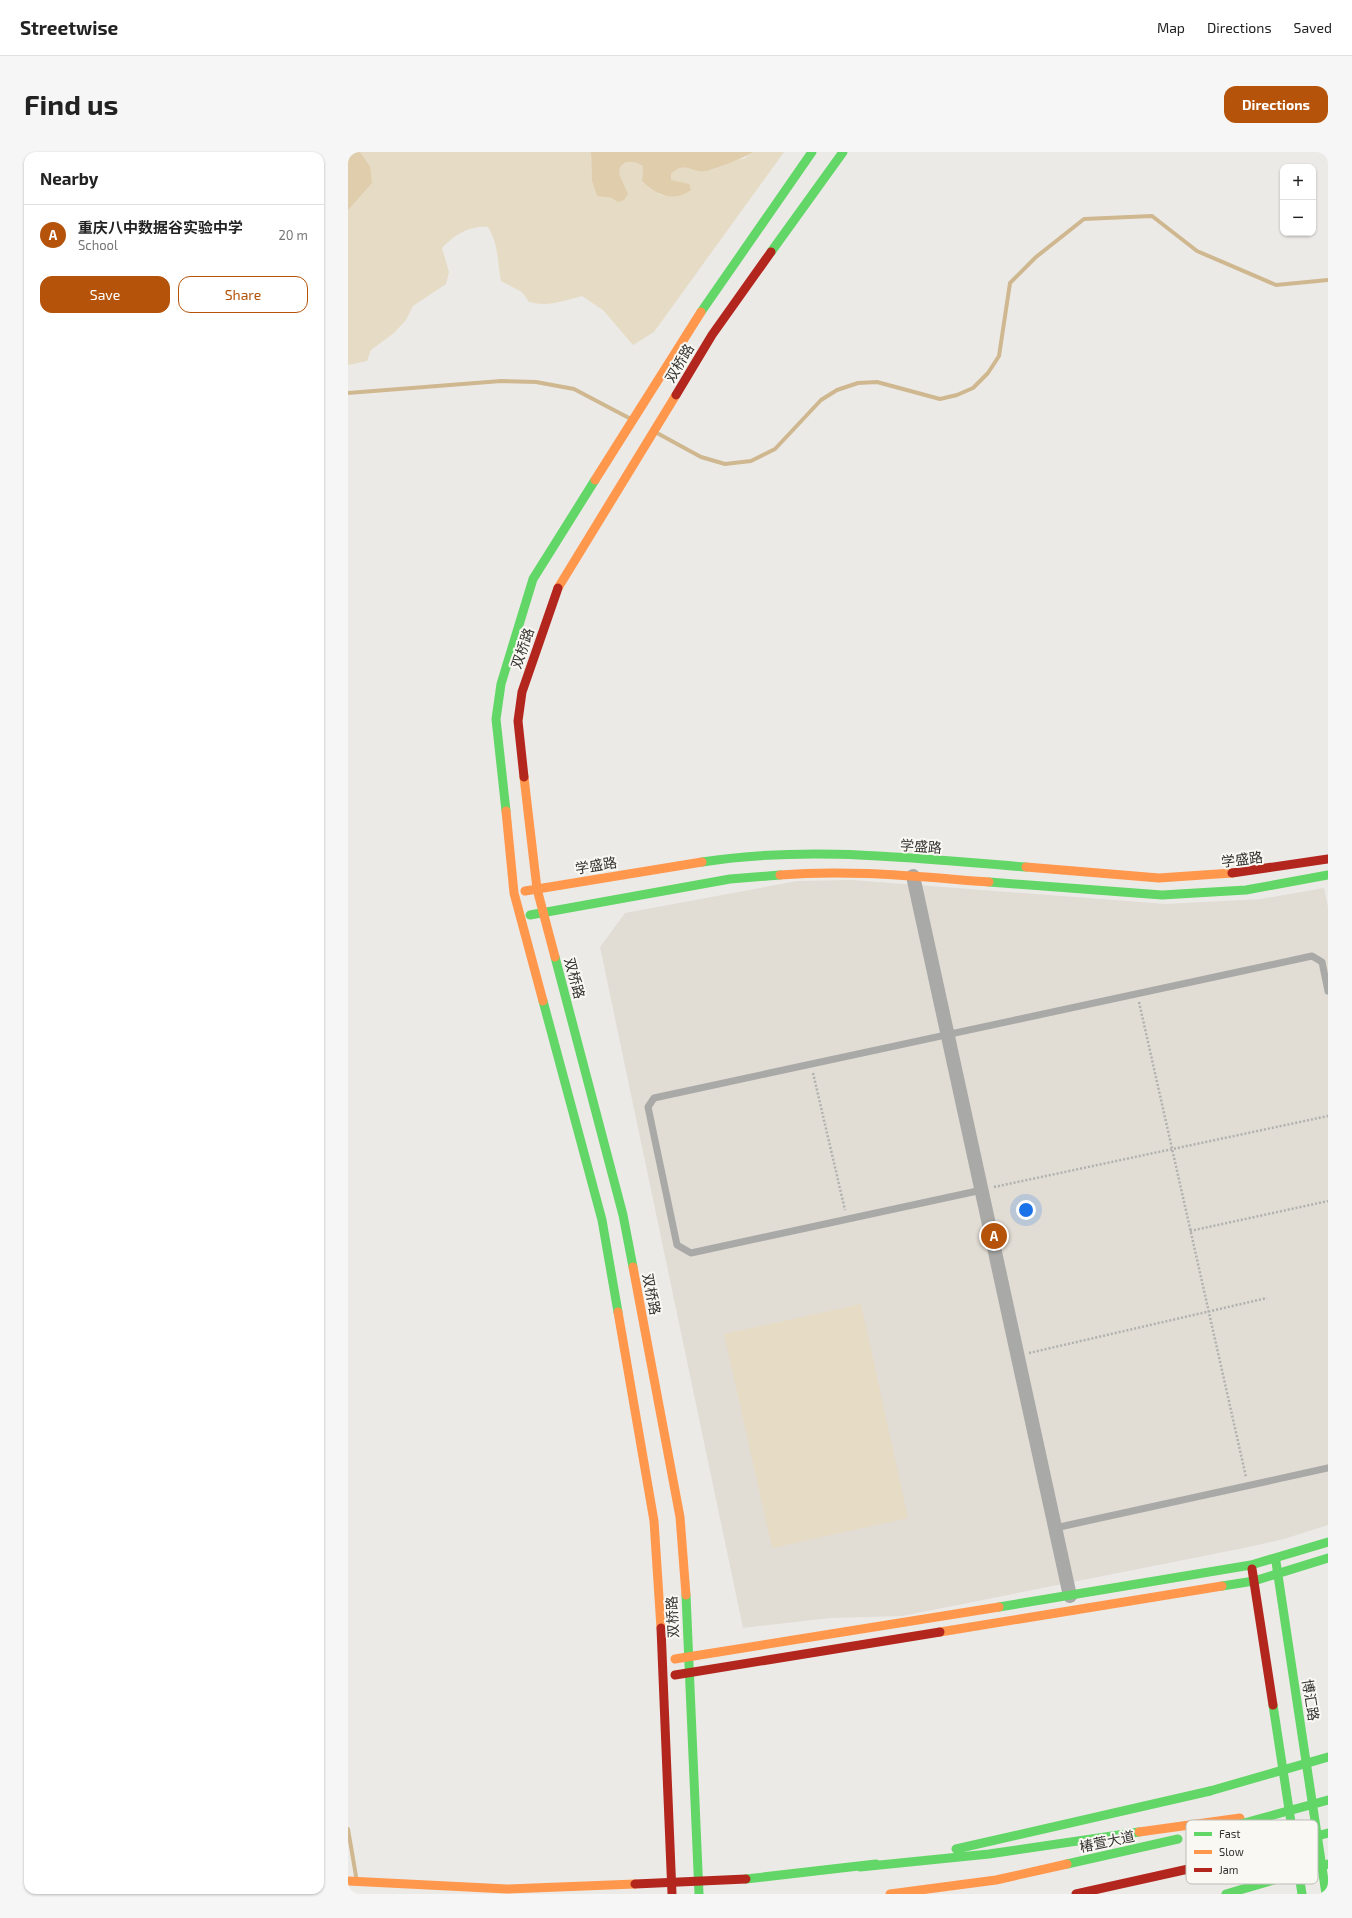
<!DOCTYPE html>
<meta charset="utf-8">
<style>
body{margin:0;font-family:"Exo 2","Noto Sans SC",sans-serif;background:#f6f6f6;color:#222}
.controls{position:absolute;right:12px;top:12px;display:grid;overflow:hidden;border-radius:8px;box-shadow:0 1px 3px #0004}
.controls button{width:36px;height:36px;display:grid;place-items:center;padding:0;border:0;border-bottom:1px solid #e0e0e0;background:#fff;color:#222;font:20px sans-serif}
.you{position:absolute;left:678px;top:1058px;width:14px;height:14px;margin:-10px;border:3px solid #fff;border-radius:50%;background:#1a73e8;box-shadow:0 0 0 6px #1a73e833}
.badge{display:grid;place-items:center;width:26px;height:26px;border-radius:50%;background:#b45309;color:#fff;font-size:13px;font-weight:700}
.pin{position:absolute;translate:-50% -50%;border:2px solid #fff;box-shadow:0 1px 4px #0006}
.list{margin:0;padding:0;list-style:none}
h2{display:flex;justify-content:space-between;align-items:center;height:52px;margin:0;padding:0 16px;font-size:17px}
h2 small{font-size:13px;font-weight:400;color:#767676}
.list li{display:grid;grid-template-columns:26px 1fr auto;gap:12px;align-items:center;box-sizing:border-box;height:60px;padding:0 16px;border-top:1px solid #e0e0e0}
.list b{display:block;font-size:15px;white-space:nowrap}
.list p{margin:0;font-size:13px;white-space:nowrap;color:#767676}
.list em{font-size:13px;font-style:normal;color:#767676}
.actions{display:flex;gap:8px;padding:12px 16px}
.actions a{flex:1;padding:9px 0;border:1px solid #b45309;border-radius:12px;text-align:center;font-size:14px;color:#b45309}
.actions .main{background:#b45309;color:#fff}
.map{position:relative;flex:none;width:980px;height:1742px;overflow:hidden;border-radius:12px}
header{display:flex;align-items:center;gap:24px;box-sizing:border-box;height:56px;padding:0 20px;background:#fff;border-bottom:1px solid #e0e0e0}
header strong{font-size:19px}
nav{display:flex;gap:22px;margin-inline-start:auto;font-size:14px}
.intro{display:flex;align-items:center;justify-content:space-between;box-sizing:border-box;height:96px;padding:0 24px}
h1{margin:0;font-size:28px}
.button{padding:10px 18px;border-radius:12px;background:#b45309;color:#fff;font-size:14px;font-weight:700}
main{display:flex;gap:24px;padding:0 24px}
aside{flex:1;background:#fff;border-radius:12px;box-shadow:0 1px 3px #0004}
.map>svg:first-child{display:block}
</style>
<header>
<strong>Streetwise</strong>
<nav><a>Map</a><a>Directions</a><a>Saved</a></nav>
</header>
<div class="intro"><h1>Find us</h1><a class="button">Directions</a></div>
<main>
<aside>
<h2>Nearby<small></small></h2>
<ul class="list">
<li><span class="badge">A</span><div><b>重庆八中数据谷实验中学</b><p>School</p></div><em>20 m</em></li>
</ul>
<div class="actions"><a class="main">Save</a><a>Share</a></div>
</aside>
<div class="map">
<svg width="980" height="1742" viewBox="0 0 980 1742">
<rect width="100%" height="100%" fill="#eceae7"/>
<path fill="#e1dcd4" d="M504,728L818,752L913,747L976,736L980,755V1373L936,1387L896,1396L554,1464L483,1466L395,1476L252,795L277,761L449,729Z"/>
<path fill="#e6dbc5" d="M12,0H243L244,29L249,44L264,46L272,15L278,10H287L295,14L294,29L313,43L320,44L333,30L323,29V22L328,16L335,15L351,19L366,17L380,10L397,6L405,0H436L306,180L285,193L255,158L234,144C216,149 200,155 181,150L174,140L153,129C149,108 151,94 140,75C122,73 106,83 94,96L101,120L98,132L65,154L58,168L46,181L23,198L19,209L0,213V58L22,14Z
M513,1152L560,1366L424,1396L376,1182Z"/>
<path fill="#e0cdac" d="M0,0H12L22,14L24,31L0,58Z
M243,0H405C401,4 364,18 358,19C343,21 336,8 323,22V28L341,32L343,38C325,51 309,43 294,29L295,14L287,10H278L272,15L271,22L280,42L276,48L270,50L264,46L249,44L244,29Z"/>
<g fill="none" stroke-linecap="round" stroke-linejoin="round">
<path stroke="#cfb890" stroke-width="4" d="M0,241L153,229L188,230L226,237L281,266
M309,281L353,305L377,312L403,309L427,297L473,248L489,238L510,231L529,230L592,247L609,243L625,236L640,221L651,204L662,131L688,105L736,67L804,64L849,99L928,133L980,128
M0,1677L8,1724"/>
<path stroke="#b1b1b0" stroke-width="2.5" stroke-dasharray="2 2" stroke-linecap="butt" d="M791,850L898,1325
M465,921L497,1058
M646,1035L980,964
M842,1079L980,1049
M681,1201L919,1146"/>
<path stroke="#a9a9a7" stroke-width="7" d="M634,1038L343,1101L329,1093L300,955L306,946L964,804L974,810L980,839
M707,1376L980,1316"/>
<path stroke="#a9a9a7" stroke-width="14" d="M565,724L722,1444"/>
<path stroke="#63d668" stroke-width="9" d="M423,100L495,0
M353,160L464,0
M158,659L148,567L153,532L185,427L247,328
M354,710C462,693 570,707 678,715
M641,730L814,743L898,738L980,723
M182,763L382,727L432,723
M207,805L275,1063L285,1115
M195,849L254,1068L270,1160
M928,1410L978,1742
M874,1434L906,1429L980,1406
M338,1443L351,1742
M651,1455L903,1413L980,1390
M925,1553L954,1742
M608,1697L862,1639
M719,1712L830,1687
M512,1715L641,1702L791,1680
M398,1727L528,1712"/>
<path stroke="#ff974d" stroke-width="9" d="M247,328L353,160
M210,436L328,243
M176,625L189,737L207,805
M158,659L166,741L195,849
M678,715L811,726L884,721
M432,723C502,717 572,725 641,730
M177,739L354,710
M285,1115L332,1365L338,1443
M270,1160L306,1369L313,1476
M592,1480L874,1434
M327,1507L651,1455
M791,1680L892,1666
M542,1742L648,1728L719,1712"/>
<path stroke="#b3261e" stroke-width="9" d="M328,243L364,183L423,100
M176,625L170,569L174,540L210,436
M884,721L980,707
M904,1417L925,1553
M313,1476L324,1742
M327,1523L592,1480
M728,1742L872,1710"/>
<path stroke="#63d668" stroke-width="9" d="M862,1639L980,1605
M867,1679L980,1648
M872,1710L980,1681
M878,1742L980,1712"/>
<path stroke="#ff974d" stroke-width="9" d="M0,1729L159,1737L287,1732"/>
<path stroke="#b3261e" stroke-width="9" d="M287,1732L398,1727"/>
</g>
<g text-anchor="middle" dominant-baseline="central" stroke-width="4" stroke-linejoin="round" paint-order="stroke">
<g font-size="14" fill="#333230" stroke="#faf8f3">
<text transform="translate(331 211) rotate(-59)">双桥路</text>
<text transform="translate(174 496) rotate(-71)">双桥路</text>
<text transform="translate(573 694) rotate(4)">学盛路</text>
<text transform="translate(894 707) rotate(-7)">学盛路</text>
<text transform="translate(248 713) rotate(-9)">学盛路</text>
<text transform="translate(227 826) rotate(75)">双桥路</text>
<text transform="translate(304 1142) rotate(79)">双桥路</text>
<text transform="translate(324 1465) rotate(-93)">双桥路</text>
<text transform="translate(963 1548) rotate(81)">博汇路</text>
<text transform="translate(759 1689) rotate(-12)">椿萱大道</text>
</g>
</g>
<rect x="838" y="1668" width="132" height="64" rx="6" fill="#faf8f3" stroke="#bebdb8" stroke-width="1"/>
<rect x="846" y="1680" width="18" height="4" fill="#63d668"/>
<rect x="846" y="1698" width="18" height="4" fill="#ff974d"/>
<rect x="846" y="1716" width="18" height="4" fill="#b3261e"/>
<g font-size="11" fill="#333230">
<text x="871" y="1686">Fast</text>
<text x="871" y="1704">Slow</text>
<text x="871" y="1722">Jam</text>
</g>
</svg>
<div class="controls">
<button>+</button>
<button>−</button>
</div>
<div class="you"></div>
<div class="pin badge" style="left:646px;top:1084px">A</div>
</div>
</main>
